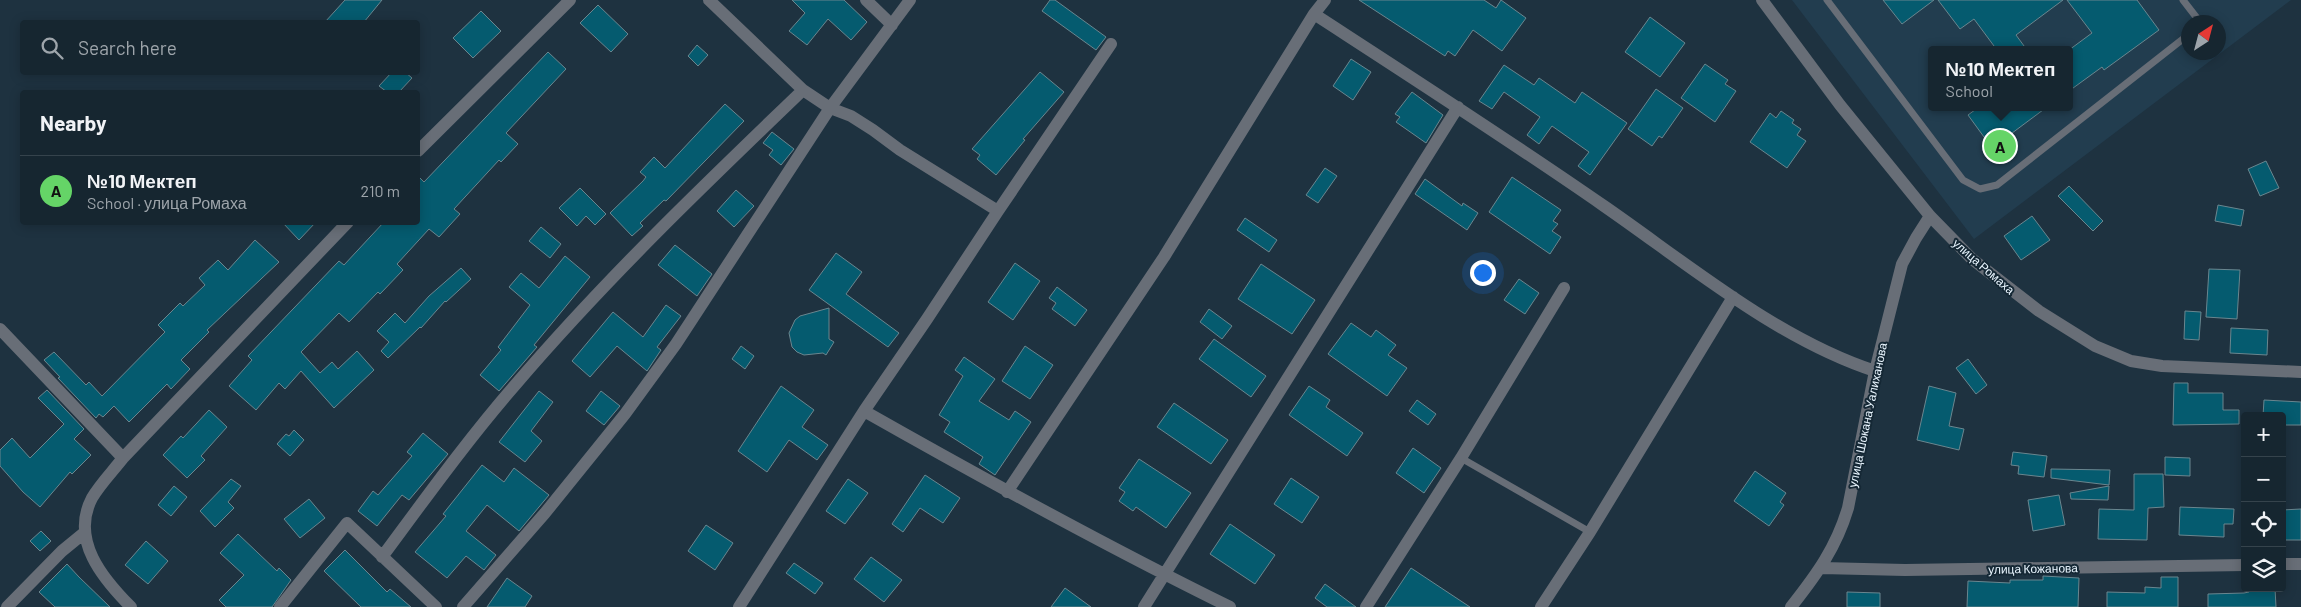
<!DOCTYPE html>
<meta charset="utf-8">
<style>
body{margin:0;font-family:Barlow,sans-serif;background:#1f2e38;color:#f1f3f6}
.controls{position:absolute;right:15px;bottom:15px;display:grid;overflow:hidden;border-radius:5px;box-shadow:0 2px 12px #0003}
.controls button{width:45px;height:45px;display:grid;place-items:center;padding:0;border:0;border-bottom:1px solid #35434c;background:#162630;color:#f1f3f6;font:25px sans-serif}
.compass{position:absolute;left:2181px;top:15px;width:45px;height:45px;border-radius:50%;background:#162630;box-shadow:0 2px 12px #0003;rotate:36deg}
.you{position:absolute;left:1482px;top:272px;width:18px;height:18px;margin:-12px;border:4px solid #fff;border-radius:50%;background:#1a73e8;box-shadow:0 0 0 8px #1a73e833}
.badge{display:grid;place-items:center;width:32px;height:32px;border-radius:50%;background:#65d467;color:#111;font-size:16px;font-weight:700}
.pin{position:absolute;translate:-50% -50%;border:2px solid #fff;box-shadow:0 1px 5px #0006}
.popup{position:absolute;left:1928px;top:46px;width:145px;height:65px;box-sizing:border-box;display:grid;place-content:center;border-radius:5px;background:#162630;filter:drop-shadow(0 1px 4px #0005);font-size:16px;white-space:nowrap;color:#9ea5ab}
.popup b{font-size:19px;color:#f1f3f6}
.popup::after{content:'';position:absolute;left:50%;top:100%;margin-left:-10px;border:10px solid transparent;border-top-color:#162630}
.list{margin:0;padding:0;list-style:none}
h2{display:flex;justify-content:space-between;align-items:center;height:65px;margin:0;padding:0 20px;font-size:21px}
h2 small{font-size:16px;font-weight:400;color:#9ea5ab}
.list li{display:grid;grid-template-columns:32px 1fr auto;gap:15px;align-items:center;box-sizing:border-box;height:70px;padding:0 20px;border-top:1px solid #35434c}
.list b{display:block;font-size:19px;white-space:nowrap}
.list p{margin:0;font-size:16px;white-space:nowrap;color:#9ea5ab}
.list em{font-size:16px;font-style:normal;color:#9ea5ab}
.icon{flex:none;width:28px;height:28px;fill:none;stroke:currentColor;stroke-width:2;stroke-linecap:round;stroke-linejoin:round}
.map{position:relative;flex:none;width:2301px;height:607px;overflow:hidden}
.search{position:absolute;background:#162630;box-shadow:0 2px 12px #0003;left:20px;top:20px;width:400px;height:55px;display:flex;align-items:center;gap:12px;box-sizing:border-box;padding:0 18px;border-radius:5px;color:#9ea5ab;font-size:19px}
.panel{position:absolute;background:#162630;box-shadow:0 2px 12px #0003;left:20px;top:90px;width:400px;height:135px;border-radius:5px}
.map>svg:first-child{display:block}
</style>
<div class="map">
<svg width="2301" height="607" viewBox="0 0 2301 607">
<rect width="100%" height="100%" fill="#1e3240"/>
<path fill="#223d4f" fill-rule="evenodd" d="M1792,0H2291L1974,239ZM2188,22H2218V52H2188ZM1931,50H2069V107H1931Z"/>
<path fill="#055b6f" stroke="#6a868f" d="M345,0H382L364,22H325Z
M792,0H844L867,22L851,40L828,19L807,45L789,31L805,13Z
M1050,0H1055L1106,37L1096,50L1042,11Z
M1359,0H1484L1496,8L1501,0L1526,18L1502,51L1473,30L1455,56L1448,51L1445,56Z
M1883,0H1934L1902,24Z
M1938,0H2063L2016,35L2027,50H1997L1974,19L1960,29Z
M2067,0H2137L2159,30L2104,70L2102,67L2069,91V50L2092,33Z
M598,5L628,34L611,52L580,23Z
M481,11L501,31L473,58L453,38Z
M1650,17L1685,43L1660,77L1625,52Z
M697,45L708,55L698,66L688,56Z
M548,52L566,69L506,133L518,144L501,162L499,160L454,209L460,214L439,237L429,229L397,264L403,270L380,294L378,292L349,322L339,313L301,352L320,373L332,362L338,369L357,351L374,370L334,408L301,371L285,389L279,383L256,410L229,386L252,360L248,356L339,261L344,265L384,222H418V176L424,182Z
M1351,59L1371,72L1353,100L1333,86Z
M1705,64L1728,80L1725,84L1736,91L1715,122L1681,98Z
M1504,65L1534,85L1539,78L1575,103L1582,92L1627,123L1590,175L1578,166L1589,152L1552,126L1539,144L1527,135L1540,117L1504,92L1492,109L1479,101Z
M392,72H405L412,78L399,92H387L379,86Z
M1040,72L1064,92L1023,139L1025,140L996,175L977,159L980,155L972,149Z
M1656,89L1683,108L1662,138L1659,136L1652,146L1628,129Z
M1412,92L1443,115L1426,143L1396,122L1400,117L1395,114Z
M725,104L744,121L666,201L664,200L640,223L643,226L632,236L610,213L643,181L646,177L640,172L654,157L665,168Z
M1979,107H2047L1992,148L1968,115Z
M1781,111L1794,120L1792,123L1801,129L1797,135L1806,141L1787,168L1750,142L1770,113L1776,118Z
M772,132L794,149L781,165L769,155L773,150L763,143Z
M2266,161L2279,188L2260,196L2248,169Z
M1325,168L1337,176L1318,203L1306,195Z
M1512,177L1561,210L1553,221L1558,224L1552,231L1561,237L1550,254L1489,212Z
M1425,179L1462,206L1463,203L1478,213L1467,230L1415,194Z
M2069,186L2103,221L2093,231L2058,196Z
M580,188L606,214L595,225L586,216L577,226L559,208Z
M736,190L754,206L734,227L717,211Z
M2218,205L2244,210L2241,226L2215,221Z
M2032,216L2050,240L2021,260L2004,236Z
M1245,218L1277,240L1269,252L1237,230Z
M282,222H316L299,240Z
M541,227L561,244L550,258L529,241Z
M255,240L279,262L207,330L209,332L181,360L190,369L171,389L167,384L129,422L114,406L103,417L99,414L96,418L58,378L60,377L44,360L54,352L86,385L89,382L102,396L165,332L158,325L180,303L183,306L205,285L199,278L218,260L228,270Z
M675,245L712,274L697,296L658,265Z
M836,253L862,272L846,294L899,333L888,347L809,290Z
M565,256L590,277L534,345L537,347L499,391L480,375L501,350L498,347L530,305L509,287L521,273L539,288Z
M1015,263L1040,281L1013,320L988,302Z
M1261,264L1315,300L1292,334L1238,299Z
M461,268L471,279L446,302L445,301L421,328L420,327L388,358L381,351L389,342L377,331L395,313L405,323L429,296Z
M2209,269L2240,270L2237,319L2206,317Z
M1519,279L1539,293L1525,314L1504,300Z
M1057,287L1087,310L1075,326L1052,309L1056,303L1049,298Z
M666,305L681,316L657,347L661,350L647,371L617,346L590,377L572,361L613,312L643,337Z
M829,308V339L834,342L826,355L823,353L804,355L797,352L792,347L789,333L795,320L800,316Z
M1209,309L1232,326L1222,339L1200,322Z
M2185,311L2201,312L2199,340L2184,339Z
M1351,323L1371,337L1376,330L1396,345L1388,355L1407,368L1387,396L1328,354Z
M2231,328L2268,330L2267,355L2230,353Z
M1214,339L1266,376L1251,397L1199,359Z
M741,346L754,356L745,369L732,359Z
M1025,346L1053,365L1030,399L1002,381Z
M964,357L995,379L979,401L1009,420L1015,411L1031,422L995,475L979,464L983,457L944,432L950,422L939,415L963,376L955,370Z
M1968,359L1987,385L1976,394L1956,368Z
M2174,383H2188V393H2223V410H2239V424L2173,425Z
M781,386L814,410L802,427L828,445L817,460L789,440L767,472L738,451Z
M1309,386L1330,400L1326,407L1363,433L1347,456L1289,415Z
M1929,386L1956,393L1949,426L1964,429L1959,450L1917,440Z
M47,390L84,429L74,439L91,455L72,474L70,472L40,507L23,492L0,466V450L12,438L30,458L64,424L38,398Z
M539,391L553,402L531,431L542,441L525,462L499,442Z
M601,391L620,406L604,425L586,411Z
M1417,400L1436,414L1428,425L1409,411Z
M2264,400L2301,402V425H2282V416H2263Z
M1174,403L1228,440L1211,464L1157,427Z
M209,410L227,427L201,456L205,460L187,478L163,455L181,436L183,438Z
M294,430L304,440L290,456L277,444L286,434L289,436Z
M423,433L448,454L409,500L402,495L377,526L358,511L373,491L378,495L412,456L407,452Z
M1413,448L1441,468L1424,493L1396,473Z
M2013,452L2047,456L2044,477L2018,474L2019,466L2011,465Z
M2165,457L2190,458V476L2165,475Z
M1139,459L1191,493L1166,528L1136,507L1133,511L1119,501L1125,492L1119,488Z
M482,465L504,482L514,468L549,495L519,531L487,505L466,531L496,555L484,570L466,556L447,578L415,552L446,516L443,514Z
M2051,469L2110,470L2109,485L2051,478Z
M1755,471L1786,493L1780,502L1784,505L1769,526L1734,501Z
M2134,474H2163L2164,507L2148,508L2147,540L2098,539L2099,509L2134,510Z
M925,475L960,498L943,523L920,508L903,532L892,524Z
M1291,478L1319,497L1302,523L1274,504Z
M231,479L241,486L228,502L234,508L215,527L200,511Z
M848,479L868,493L845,524L826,511Z
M174,486L187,497L171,516L158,505Z
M2109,486L2108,500L2071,499L2070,493Z
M2059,495L2065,525L2033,531L2028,500Z
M309,499L325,518L300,538L284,519Z
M2180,507L2234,509L2233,524H2224V537L2179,535Z
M2301,509V540H2282V510Z
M1230,524L1275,555L1255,584L1210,554Z
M706,525L733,543L715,570L688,551Z
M41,531L51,541L40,551L30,541Z
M238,534L277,571L279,568L291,580L272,607H226L219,600L244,575L220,553Z
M146,541L168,561L148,584L125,565Z
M345,550L387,592L390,589L411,607H361L324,571Z
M871,557L902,580L884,602L854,579Z
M794,563L823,583L815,594L786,573Z
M67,564L79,577L110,607H55L39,592Z
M1411,568L1470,607H1385Z
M2043,576L2079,578L2078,607H1967L1968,581L2010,583V580H2043Z
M2161,577H2178V607H2107V592L2145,593V587L2161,588Z
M507,578L532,596L525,607H487Z
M1325,584L1356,607H1327L1315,598Z
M1065,588L1091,607H1051Z
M2249,588H2275L2276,607H2208V594L2244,593L2249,592Z
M1847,592L1880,593V607H1847Z"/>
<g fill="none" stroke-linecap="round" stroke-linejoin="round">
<path stroke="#686e77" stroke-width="7" d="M1827,0L1963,180L1980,189L1997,185L2188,35
M2183,0L2200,22
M1461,458L1590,532"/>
<path stroke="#686e77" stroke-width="12" d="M709,0L803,90L830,108L851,116L873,130L900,150L998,211
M866,0L892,25
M1762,0L1840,105L1930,216L1972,259L2039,311L2095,346L2131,361L2162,366L2301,372
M1314,14C1411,77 1509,140 1604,206C1688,264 1777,339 1875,371
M418,151L570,0
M0,329L123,458
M864,411C984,479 1106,546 1230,607
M1007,492L1164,257L1314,14L1325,0
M382,557C425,499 468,439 516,384C605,280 704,185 803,90
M2282,564H2301
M1822,568L1905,570L2245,565
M7,607L62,551L84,533
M131,607C103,579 70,540 92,498C100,484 113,471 123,458L348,222
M280,607L347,523L436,607
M463,607L545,513L625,414L676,344L830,108L910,0
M739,607L864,411L927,319L998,211L1111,44
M1144,607L1458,107
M1366,607L1461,458L1564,288
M1541,607L1590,532L1733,297
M1791,607C1817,574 1836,548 1848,508L1875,371L1902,264L1916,238L1930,216"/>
</g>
<g text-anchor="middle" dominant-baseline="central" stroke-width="4" stroke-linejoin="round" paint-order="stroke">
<g font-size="12" fill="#eaf6ff" stroke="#152835">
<text transform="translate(1984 266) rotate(41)">улица Ромаха</text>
<text transform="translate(1867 415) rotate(-78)">улица Шокана Уалиханова</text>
<text transform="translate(2033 568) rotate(-1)">улица Кожанова</text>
</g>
</g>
</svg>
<div class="controls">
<button>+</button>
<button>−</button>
<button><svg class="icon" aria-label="locate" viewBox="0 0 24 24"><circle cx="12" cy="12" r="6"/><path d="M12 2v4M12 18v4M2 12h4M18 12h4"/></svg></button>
<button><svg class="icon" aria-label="layers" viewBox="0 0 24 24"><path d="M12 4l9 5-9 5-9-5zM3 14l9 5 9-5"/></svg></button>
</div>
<svg class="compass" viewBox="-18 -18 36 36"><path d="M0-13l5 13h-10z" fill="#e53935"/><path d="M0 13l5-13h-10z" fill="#9ea5ab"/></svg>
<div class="you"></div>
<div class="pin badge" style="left:2000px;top:146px">A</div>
<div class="popup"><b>№10 Мектеп</b>School</div>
<div class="search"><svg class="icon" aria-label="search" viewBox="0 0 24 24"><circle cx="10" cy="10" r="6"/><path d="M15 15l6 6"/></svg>Search here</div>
<section class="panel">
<h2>Nearby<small></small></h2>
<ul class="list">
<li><span class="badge">A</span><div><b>№10 Мектеп</b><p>School · улица Ромаха</p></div><em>210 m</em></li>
</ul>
</section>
</div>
